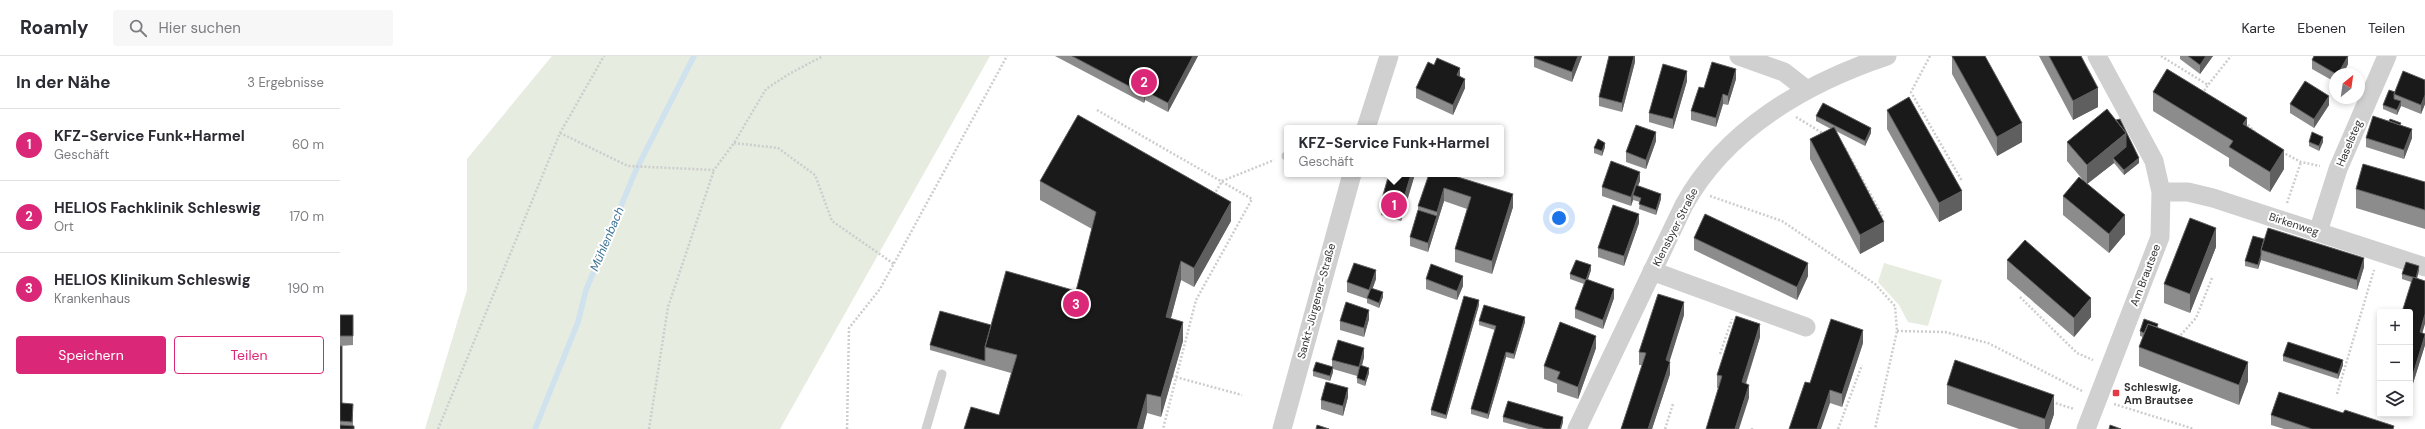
<!DOCTYPE html>
<html lang="de">
<meta charset="utf-8">
<style>
body{margin:0;font-family:"DM Sans",sans-serif;background:#f7f7f7;color:#2b2b33}
.controls{position:absolute;right:12px;bottom:12px;display:grid;overflow:hidden;border-radius:4px;box-shadow:0 2px 6px #0003}
.controls button{width:36px;height:36px;display:grid;place-items:center;padding:0;border:0;border-bottom:1px solid #e1e1e2;background:#fff;color:#2b2b33;font:20px sans-serif}
.compass{position:absolute;left:1989px;top:12px;width:36px;height:36px;border-radius:50%;background:#fff;box-shadow:0 2px 6px #0003;rotate:29deg}
.you{position:absolute;left:1219px;top:162px;width:14px;height:14px;margin:-10px;border:3px solid #fff;border-radius:50%;background:#1a73e8;box-shadow:0 0 0 6px #1a73e833}
.badge{display:grid;place-items:center;width:26px;height:26px;border-radius:50%;background:#db2777;color:#fff;font-size:13px;font-weight:700}
.pin{position:absolute;translate:-50% -50%;border:2px solid #fff;box-shadow:0 1px 4px #0006}
.popup{position:absolute;left:944px;top:69px;width:220px;height:52px;box-sizing:border-box;display:grid;place-content:center;border-radius:4px;background:#fff;filter:drop-shadow(0 1px 3px #0005);font-size:13px;white-space:nowrap;color:#7c7c81}
.popup b{font-size:15px;color:#2b2b33}
.popup::after{content:'';position:absolute;left:50%;top:100%;margin-left:-8px;border:8px solid transparent;border-top-color:#fff}
.list{margin:0;padding:0;list-style:none}
h2{display:flex;justify-content:space-between;align-items:center;height:52px;margin:0;padding:0 16px;font-size:17px}
h2 small{font-size:13px;font-weight:400;color:#7c7c81}
.list li{display:grid;grid-template-columns:26px 1fr auto;gap:12px;align-items:center;box-sizing:border-box;height:72px;padding:0 16px;border-top:1px solid #e1e1e2}
.list b{display:block;font-size:15px;white-space:nowrap}
.list p{margin:0;font-size:13px;white-space:nowrap;color:#7c7c81}
.list em{font-size:13px;font-style:normal;color:#7c7c81}
.actions{display:flex;gap:8px;padding:12px 16px}
.actions a{flex:1;padding:9px 0;border:1px solid #db2777;border-radius:4px;text-align:center;font-size:14px;color:#db2777}
.actions .main{background:#db2777;color:#fff}
.icon{flex:none;width:22px;height:22px;fill:none;stroke:currentColor;stroke-width:2;stroke-linecap:round;stroke-linejoin:round}
.map{position:relative;flex:none;width:2085px;height:373px;overflow:hidden}
header{display:flex;align-items:center;gap:24px;box-sizing:border-box;height:56px;padding:0 20px;background:#fff;border-bottom:1px solid #e1e1e2}
header strong{font-size:19px}
nav{display:flex;gap:22px;margin-inline-start:auto;font-size:14px}
.search{width:280px;height:36px;background:#f7f7f7;display:flex;align-items:center;gap:10px;box-sizing:border-box;padding:0 14px;border-radius:4px;color:#7c7c81;font-size:15px}
main{display:flex}
aside{flex:1;background:#fff}
.map>svg:first-child{display:block}
</style>
<header>
<strong>Roamly</strong>
<div class="search"><svg class="icon" aria-label="search" viewBox="0 0 24 24"><circle cx="10" cy="10" r="6"/><path d="M15 15l6 6"/></svg>Hier suchen</div>
<nav><a>Karte</a><a>Ebenen</a><a>Teilen</a></nav>
</header>
<main>
<aside>
<h2>In der Nähe<small>3 Ergebnisse</small></h2>
<ul class="list">
<li><span class="badge">1</span><div><b>KFZ-Service Funk+Harmel</b><p>Geschäft</p></div><em>60 m</em></li>
<li><span class="badge">2</span><div><b>HELIOS Fachklinik Schleswig</b><p>Ort</p></div><em>170 m</em></li>
<li><span class="badge">3</span><div><b>HELIOS Klinikum Schleswig</b><p>Krankenhaus</p></div><em>190 m</em></li>
</ul>
<div class="actions"><a class="main">Speichern</a><a>Teilen</a></div>
</aside>
<div class="map">
<svg width="2085" height="373" viewBox="0 0 2085 373">
<rect width="100%" height="100%" fill="#fff"/>
<path fill="#e6ecdf" d="M212,0H650L440,373H85L127,234V103Z
M1544,207L1602,224L1588,270L1568,266L1559,249L1538,226Z"/>
<g fill="none" stroke-linecap="round" stroke-linejoin="round">
<path stroke="#cfe2ee" stroke-width="5.5" d="M195,373L238,266L246,234L296,114L354,0"/>
<path stroke="#cdcdcd" stroke-width="2.5" stroke-dasharray="2 2" stroke-linecap="butt" d="M1590,0L1571,36L1622,125
M1821,0L1868,29L1891,0
M1862,38L1868,29
M757,54L912,143L856,244L823,373
M1456,61L1484,78
M1905,66L1916,77
M220,77L288,110L374,114L394,87L426,33L449,18L483,0
M394,87L438,92L475,119L492,165L554,208
M1505,92L1543,161
M1942,96L1961,106L1980,110
M874,139L882,125L934,104
M1370,140L1442,165L1535,228L1555,250L1557,275L1535,373
M1947,147L1961,106
M1680,241L1737,297L1753,304
M1557,275L1605,276L1648,287L1742,335
M1838,282L1856,262L1872,222
M1380,298L1392,263
M832,320L902,339
M1997,338L2034,214
M1712,346L1734,353
M1774,348L1854,373
M98,373L220,77L264,0
M309,373L328,251L374,114
M507,373L509,272L540,233L667,0
M1325,373L1333,348
M1412,373V372
M1498,373L1522,309"/>
<path stroke="#d0d0d0" stroke-width="9" d="M946,100H947
M586,373L602,318"/>
<path stroke="#d0d0d0" stroke-width="19" d="M1399,0L1444,16L1467,34
M1026,72L1049,0
M1821,136H1848L1873,142L2085,211
M1978,176L1998,113L2047,0
M1312,215L1466,271
M942,373L1012,118
M1237,373L1344,149C1386,73 1466,27 1547,0
M1746,373L1820,181L1821,136L1814,105L1757,0"/>
</g>
<path fill="#8c8c8c" d="M715,0H858L828,56L805,44L804,47Z
M1195,0H1242L1232,26L1194,11V2Z
M1295,0V6L1282,56L1259,50V41Z
M1612,0H1645L1682,86L1657,100L1612,18Z
M1699,0H1741L1758,51L1733,64Z
M1840,0H1873L1860,18L1840,3Z
M2008,0V8L2003,18H1995V26L1972,13V4Z
M1120,21L1125,32L1113,59L1076,42V32Z
M1396,23L1388,49L1383,48L1376,71L1351,64V55L1364,32Z
M2085,24V48L2081,58L2061,50L2057,59L2043,53V49L2055,36Z
M1347,25L1333,73L1309,66V57Z
M1813,36L1907,71L1944,113L1930,136L1889,110V102L1813,55Z
M1950,48L1989,49L1974,72L1950,57Z
M1547,54L1622,154L1599,166L1547,73Z
M1476,60L1531,77L1525,90L1496,75L1544,185L1520,198L1470,103V83L1491,73L1476,65Z
M2061,69L2072,82L2064,103L2026,91V82Z
M1316,85L1306,113L1286,106V96Z
M1727,86L1799,107L1784,119L1774,107L1747,128L1785,178L1769,197L1723,159V140L1743,124L1727,105Z
M1969,86H1983L1979,95L1969,90Z
M1265,91L1262,100L1254,97V92Z
M1075,118L1061,165L1041,159V146Z
M1110,118V119L1173,151L1152,218L1115,206V193L1127,153L1104,145L1088,196L1070,190V181L1078,154V150Z
M700,125L891,165L854,231L841,224L831,262L843,285L821,361L807,357L803,373H624L659,359L671,317L590,294V289L651,269L736,235L752,173L700,144Z
M1300,125L1298,130L1321,143L1316,159L1299,153L1300,146L1293,144L1291,150L1262,140V131Z
M2085,126V173L2016,152V133Z
M1299,167L1284,210L1258,201V192Z
M1354,182L1468,220L1457,244L1354,194Z
M1924,183L2024,211L2017,234L1921,204L1918,213L1905,210V205Z
M1876,191L1850,257L1824,247V228Z
M1667,204L1751,261L1734,281L1667,223Z
M1251,214L1248,223L1274,242L1263,273L1235,262V253L1244,228L1230,223V218Z
M2079,214L2077,222L2082,277L2085,289L2070,337V256L2071,226L2062,223V218Z
M1036,223L1032,233L1043,241L1039,252L1027,247V243L1007,236V226Z
M1086,223L1123,230L1117,244L1086,233Z
M1139,249L1106,363L1091,359V354Z
M0,259H13V289L0,290Z
M1344,259L1329,305L1330,318L1312,373H1281L1302,309H1299V296Z
M1029,263L1024,281L1000,274V265Z
M1139,265L1185,266L1174,303L1166,301L1148,363L1131,358V353L1155,274L1139,269Z
M1818,272L1908,325L1899,349L1799,310V291L1803,281L1800,280V275Z
M1420,281L1406,328L1409,342L1377,332V319Z
M1523,287L1502,351L1490,347L1470,327Z
M0,290L2,347L13,357V370L0,373Z
M1256,292L1238,343L1217,336V328L1204,323V310Z
M1943,300L2003,309L1998,323L1943,305Z
M1024,301L1022,310L1029,317L1025,330L1017,327V320L993,313V316L990,325L973,320V315L992,311V304Z
M1607,329L1714,358L1709,373H1679L1607,348Z
M1008,341L1003,360L981,353V344Z
M2003,357L2054,373H1944L1931,369V359Z
M1163,361L1223,366L1221,373H1189L1163,366Z"/>
<path fill="#5f5f5f" d="M853,0H858L828,56V47Z
M1238,0H1242L1232,26V16Z
M1294,0H1295V6L1282,56V47Z
M1866,0H1873L1860,18V9Z
M2008,0V8L2003,18H1998Z
M1120,12V21L1117,19Z
M1396,13V23L1388,49V40Z
M1347,15V25L1333,73V63Z
M1125,23V32L1113,59V49Z
M1758,32V51L1733,64V45Z
M805,35V44L804,47V38Z
M1383,38V48L1376,71V62Z
M2085,39V48L2081,58V49Z
M1989,40V49L1974,72V63Z
M2061,45V50L2057,59V54Z
M1907,62V82L1903,68Z
M1682,67V86L1657,100V81Z
M1531,72V77L1525,90V85Z
M2072,73V82L2064,103V94Z
M1316,76V85L1306,113V104Z
M1786,77V96L1773,102L1774,107L1747,128V109Z
M1983,81V86L1979,95V90Z
M1265,87V91L1262,100V95Z
M1944,94V113L1930,136V116Z
M1799,102V107L1784,119V114Z
M1300,116V125L1294,139H1293V144L1291,150V141Z
M1071,118H1075L1061,165V152Z
M1104,132V145L1088,196V187L1097,160V156Z
M1622,135V154L1599,166V147Z
M1173,138V151L1152,218V205Z
M1321,138V143L1316,159V154Z
M891,146V165L854,231V212Z
M1299,158V167L1284,210V200Z
M1785,159V178L1769,197V178Z
M1544,166V185L1520,198V179Z
M1876,172V191L1850,257V238Z
M1921,199V204L1918,213V209Z
M2024,202V211L2017,234V224Z
M841,205V224L826,280V261Z
M1468,207V220L1457,244V231Z
M1251,209V214L1246,229V224Z
M2079,210V214L2076,227V222Z
M1036,214V223L1029,243V234Z
M1123,220V230L1117,244V235Z
M1274,233V242L1263,273V264Z
M1043,236V241L1039,252V247Z
M1751,242V261L1734,281V262Z
M1139,244V249L1106,363V359Z
M1344,246V259L1326,317V304Z
M1029,254V263L1024,281V272Z
M2085,258V268L2080,285V276Z
M1185,261V266L1174,303V298Z
M843,266V285L821,361V341Z
M1420,268V281L1402,339V326Z
M1523,274V287L1502,351V338Z
M2085,279V289L2070,337V328Z
M1256,280V292L1238,343V331Z
M1024,292V301L1019,320V311Z
M1166,296V301L1148,363V358Z
M2003,304V309L1998,323V318Z
M1330,306V318L1312,373H1308Z
M1908,306V325L1899,349V329Z
M993,311V316L990,325V320Z
M1029,312V317L1025,330V325Z
M1409,329V342L1399,373H1395Z
M1008,332V341L1003,360V350Z
M1490,334V347L1481,373H1477Z
M807,338V357L803,373H797Z
M1714,339V358L1709,373H1705V363Z
M1223,361V366L1221,373H1220Z"/>
<path fill="#1a1a1a" stroke="#5f5f5f" d="M732,0H853L828,47L805,35L804,38Z
M1195,0H1238L1232,16L1194,2Z
M1269,0H1294L1282,47L1259,41Z
M1612,0H1645L1682,67L1657,81Z
M1709,0H1741L1758,32L1733,45Z
M1848,0H1866L1860,9Z
M1974,0H2008L1998,18H1996L1972,4Z
M1097,2L1120,12L1117,19L1125,23L1113,49L1076,32L1088,6L1094,9Z
M1372,6L1396,13L1388,40L1383,38L1376,62L1351,55L1359,31L1364,32Z
M1323,8L1347,15L1333,63L1309,57Z
M1827,13L1907,62L1903,68L1944,94L1930,116L1889,91L1893,85L1813,36Z
M2063,15L2085,24V39L2081,49L2054,38Z
M1965,25L1989,40L1974,63L1950,48Z
M2049,34L2055,36L2054,38V43L2061,45L2057,54L2043,49Z
M1569,41L1622,135L1599,147L1547,54Z
M1483,47L1531,72L1525,85L1476,60Z
M1767,53L1786,77L1747,109L1727,86Z
M738,59L891,146L854,212L841,205L826,261L843,266L821,341L807,338L797,373H624L631,351L659,359L677,299L645,291L666,215L736,235L756,156L700,125Z
M2033,60L2072,73L2064,94L2026,82Z
M1780,63L1799,102L1784,114L1773,102L1786,91V77L1776,64Z
M2050,63L2061,67L2060,69L2049,65Z
M1296,69L1316,76L1306,104L1286,96Z
M1494,71L1544,166L1520,179L1470,83Z
M1972,76L1983,81L1979,90L1969,86Z
M1258,83L1265,87L1262,95L1254,92Z
M1271,105L1300,116L1291,141L1262,131Z
M2023,108L2085,126V154L2016,133Z
M1049,118H1071L1061,152L1041,146Z
M1089,118H1108L1173,138L1152,205L1115,193L1131,141L1104,132L1097,156L1078,150Z
M1739,121L1785,159L1769,178L1723,140Z
M1296,129L1321,138L1316,154L1299,148L1301,142L1293,139Z
M1273,149L1299,158L1284,200L1258,192Z
M1078,154L1097,160L1088,187L1070,181Z
M1365,158L1468,207L1457,231L1354,182Z
M1850,162L1876,172L1850,238L1824,228Z
M1928,172L2024,202L2017,224L1921,194Z
M1913,180L1924,183L1921,194V199L1918,209L1905,205Z
M1685,184L1751,242L1734,262L1667,204Z
M1236,204L1251,209L1246,224L1230,218Z
M2066,206L2079,210L2076,222L2062,218Z
M1014,207L1036,214L1029,234L1007,226Z
M1091,208L1123,220L1117,235L1086,223Z
M2073,221L2085,225V258L2080,276L2085,278V279L2070,328V256H2062Z
M1246,223L1274,233L1263,264L1235,253Z
M1031,232L1043,236L1039,247L1027,242Z
M1318,238L1344,246L1326,304L1330,306L1308,373H1281L1306,297L1299,296Z
M1124,240L1139,244L1106,359L1091,354Z
M1006,246L1029,254L1024,272L1000,265Z
M1144,249L1185,261L1174,298L1166,296L1148,358L1131,353L1156,270L1139,265Z
M600,255L651,269L645,291V305L590,289Z
M0,259H13V280H0Z
M1396,260L1420,268L1402,326L1409,329L1395,373H1366L1382,320L1377,319Z
M1491,263L1523,274L1502,338L1490,334L1477,373H1449L1465,326L1470,327Z
M1804,263L1818,268L1817,271L1808,268L1804,277L1800,275Z
M1220,266L1256,280L1238,331L1217,323L1220,316L1204,310Z
M1808,268L1908,306L1899,329L1799,291Z
M998,284L1024,292L1019,311L992,304Z
M1948,286L2003,304L1998,318L1943,300Z
M0,290H2V347L13,348L12,366L0,365Z
M1615,304L1714,339L1705,363L1607,329Z
M976,306L993,311L990,320L973,315Z
M1020,309L1029,312L1025,325L1017,322Z
M986,326L1008,332L1003,350L981,344Z
M1939,336L2003,357L2005,354L2054,370L2053,373H1972L1931,359Z
M1168,345L1223,361L1220,373H1206L1163,361Z
M0,369L14,370V373H0Z
M977,369L989,373H976Z
M1770,369L1781,373H1769Z"/>
<rect fill="#e63946" stroke="#fff" stroke-width="1.5" x="1772" y="333" width="8" height="8" rx="2"/>
<g text-anchor="middle" dominant-baseline="central" stroke-width="4" stroke-linejoin="round" paint-order="stroke">
<g font-size="11" fill="#333" stroke="#fff">
<text transform="translate(2009 87) rotate(-67)">Haselsteg</text>
<text transform="translate(1954 168) rotate(18)">Birkenweg</text>
<text transform="translate(1335 171) rotate(-63)">Klensbyer Straße</text>
<text transform="translate(1805 219) rotate(-69)">Am Brautsee</text>
<text transform="translate(976 245) rotate(-75)">Sankt-Jürgener-Straße</text>
</g>
<g font-size="11" font-weight="bold" fill="#333" stroke="#fff" text-anchor="start">
<text x="1784" y="331">Schleswig,<tspan x="1784" dy="13">Am Brautsee</tspan></text>
</g>
<g font-size="12" font-style="italic" fill="#3f7597" stroke="#fff">
<text transform="translate(267 183) rotate(-67)">Mühlenbach</text>
</g>
</g>
</svg>
<div class="controls">
<button>+</button>
<button>−</button>
<button><svg class="icon" aria-label="layers" viewBox="0 0 24 24"><path d="M12 4l9 5-9 5-9-5zM3 14l9 5 9-5"/></svg></button>
</div>
<svg class="compass" viewBox="-18 -18 36 36"><path d="M0-13l5 13h-10z" fill="#e53935"/><path d="M0 13l5-13h-10z" fill="#7c7c81"/></svg>
<div class="you"></div>
<div class="pin badge" style="left:1054px;top:149px">1</div>
<div class="popup"><b>KFZ-Service Funk+Harmel</b>Geschäft</div>
<div class="pin badge" style="left:804px;top:26px">2</div>
<div class="pin badge" style="left:736px;top:248px">3</div>
</div>
</main>
